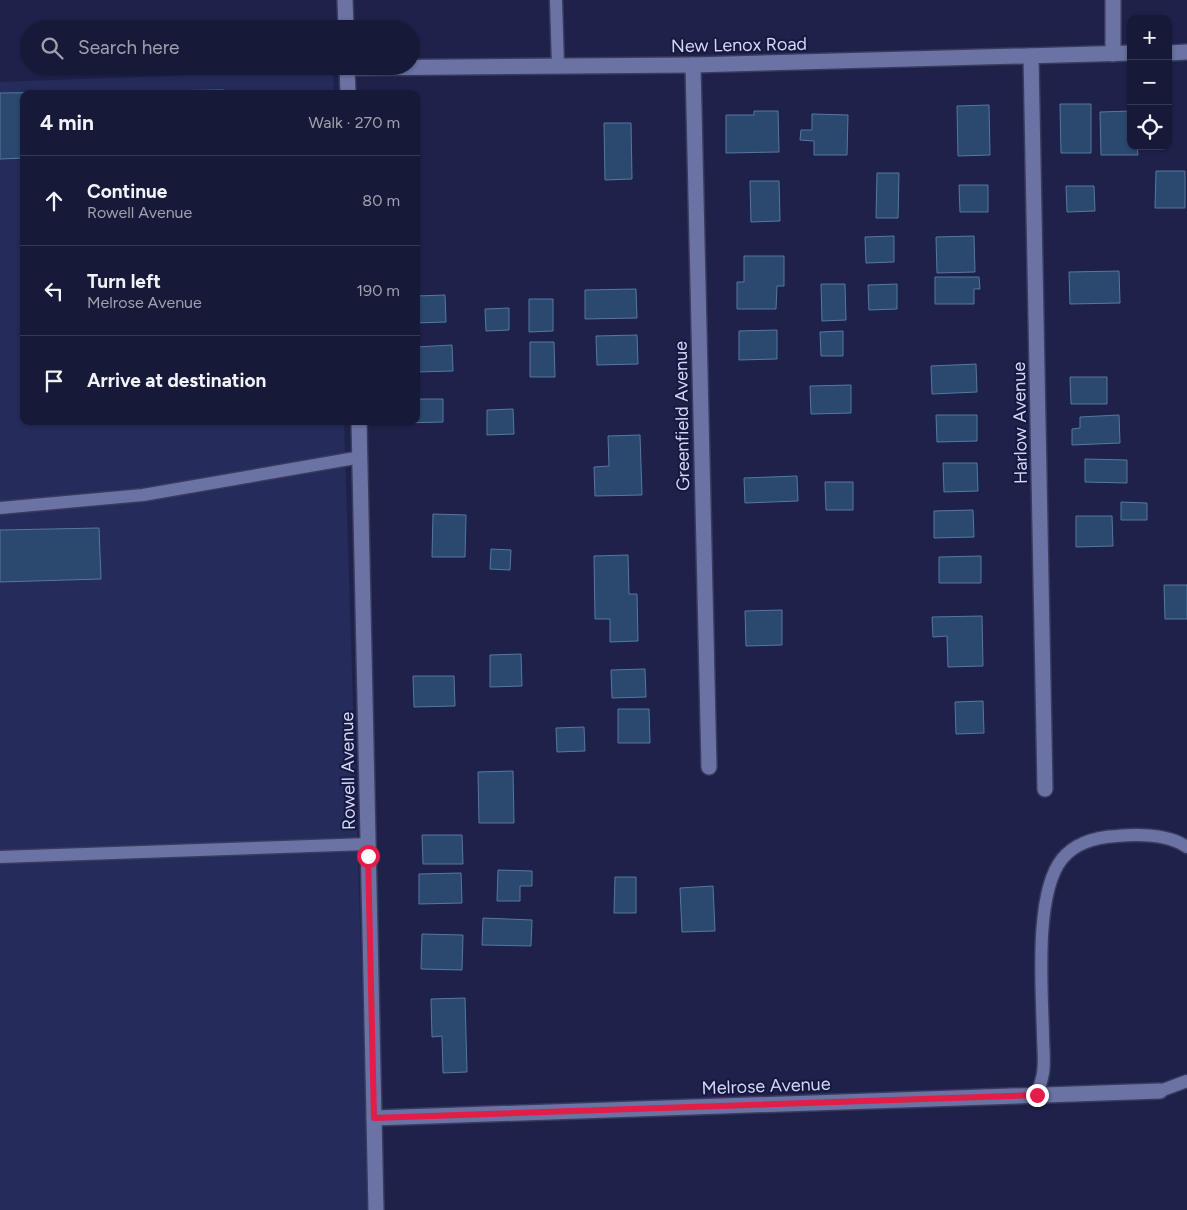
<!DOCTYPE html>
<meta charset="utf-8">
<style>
body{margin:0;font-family:Figtree,sans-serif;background:#232743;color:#f1f3f6}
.controls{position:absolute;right:15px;top:15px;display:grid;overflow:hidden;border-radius:10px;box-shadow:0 1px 4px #0004}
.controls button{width:45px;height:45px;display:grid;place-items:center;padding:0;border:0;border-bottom:1px solid #353853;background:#161a38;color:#f1f3f6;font:25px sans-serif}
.stop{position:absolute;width:15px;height:15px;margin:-11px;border:4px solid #e11d48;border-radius:50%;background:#fff}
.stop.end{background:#e11d48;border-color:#fff;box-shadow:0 1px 5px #0008}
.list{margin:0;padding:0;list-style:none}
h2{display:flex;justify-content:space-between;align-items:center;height:65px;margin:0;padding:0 20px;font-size:21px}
h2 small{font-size:16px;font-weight:400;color:#9ea1ae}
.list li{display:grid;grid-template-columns:32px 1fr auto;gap:15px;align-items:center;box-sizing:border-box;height:90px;padding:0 20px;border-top:1px solid #353853}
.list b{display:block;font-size:19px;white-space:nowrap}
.list p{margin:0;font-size:16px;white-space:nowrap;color:#9ea1ae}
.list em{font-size:16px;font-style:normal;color:#9ea1ae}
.icon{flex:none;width:28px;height:28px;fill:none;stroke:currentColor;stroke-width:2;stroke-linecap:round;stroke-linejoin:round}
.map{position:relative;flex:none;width:1187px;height:1210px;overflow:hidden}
.search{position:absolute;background:#161a38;box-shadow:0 1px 4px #0004;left:20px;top:20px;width:400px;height:55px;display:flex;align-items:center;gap:12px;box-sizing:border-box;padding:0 18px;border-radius:28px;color:#9ea1ae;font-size:19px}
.panel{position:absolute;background:#161a38;box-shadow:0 1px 4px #0004;left:20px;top:90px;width:400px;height:335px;border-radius:10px}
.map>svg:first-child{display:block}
</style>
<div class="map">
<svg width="1187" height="1210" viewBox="0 0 1187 1210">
<rect width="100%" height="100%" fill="#1e224b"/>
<path fill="#252b5a" d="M333,70L334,94H24V421H344L369,1210H0V82Z"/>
<path fill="#2b486f" stroke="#5777a0" d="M224,90V94H24V158L0,159V93Z
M1060,104H1091V153H1061Z
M989,105L990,155L958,156L957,106Z
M754,111H778L779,152L726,153V115H754Z
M1131,111V146H1137L1138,155H1101L1100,112Z
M812,114L848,115L847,155H814V141L800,140L801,130H812Z
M604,123H631L632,179L605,180Z
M1156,171H1185V208H1155Z
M877,173H899L898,218H876Z
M750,181H779L780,221L751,222Z
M959,185H988V212H960Z
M1066,186H1094L1095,211L1067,212Z
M894,236V262L866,263L865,237Z
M974,236L975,272L937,273L936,237Z
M744,256H784V286H777L776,309H737V282H744Z
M1119,271L1120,303L1070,304L1069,272Z
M935,277H979L980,289H974V304H935Z
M821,284H845L846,320L822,321Z
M897,284V309L869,310L868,285Z
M636,289L637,318L585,319V290Z
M445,295L446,322L416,323V296Z
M529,299H553V331L529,332Z
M509,308V330L486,331L485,309Z
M777,330V359L739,360V331Z
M843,331V356H821L820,332Z
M637,335L638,364L597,365L596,336Z
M530,342H554L555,377H530Z
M452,345L453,371L416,372V347Z
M976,364L977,392L932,394L931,366Z
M1070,377H1107V404H1071Z
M851,385V413L811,414L810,386Z
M416,399H443V422L402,423L416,421Z
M513,409L514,434L487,435V410Z
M936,415H977V441L937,442Z
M1119,415L1120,443L1072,445V429L1080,428V417Z
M640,435L642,495L595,496L594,467L609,466L608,436Z
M1085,459L1127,460V483L1085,482Z
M943,463H977L978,491L944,492Z
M797,476L798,501L745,503L744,478Z
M825,482H853V510H826Z
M1121,502L1147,503V520H1121Z
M973,510L974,537L934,538V511Z
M433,514L466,515L465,557H432Z
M1076,516H1112L1113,546L1076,547Z
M99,528L101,579L0,582V530Z
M491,549L511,550L510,570L490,569Z
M628,555L629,594H637L638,641L610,642V619H595L594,556Z
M981,556V583H939V557Z
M1164,585H1187V619H1165Z
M782,610V645L746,646L745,611Z
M982,616L983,666L948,667L947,636L933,637L932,617Z
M521,654L522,686L490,687V655Z
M645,669L646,697L612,698L611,670Z
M413,676H454L455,706L414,707Z
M983,701L984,733L956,734L955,702Z
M618,709H649L650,743H618Z
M584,727L585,751L557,752L556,728Z
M513,771L514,823H479L478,772Z
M422,835H462L463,864H423Z
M498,870L532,871V886H520V901H497Z
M461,873L462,903L419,904V874Z
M615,877H636V913H614Z
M713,886L715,931L682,932L680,888Z
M483,918L532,920L531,946L482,945Z
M422,934L463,935L462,970L421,969Z
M465,998L467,1072L443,1073L442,1036L432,1037L431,999Z"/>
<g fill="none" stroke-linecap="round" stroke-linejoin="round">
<defs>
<path id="service" d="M556,0L558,66
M0,508L143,495L361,457
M0,857L368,844
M1160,1091L1187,1081
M1037,1095C1039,1088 1042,1080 1043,1073C1045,1061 1043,1047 1043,1035C1042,990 1034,894 1062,859C1075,843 1097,837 1117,836C1139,834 1168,834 1187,847"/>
<path id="minor" d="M1113,54V0
M1031,56L1045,789
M693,65L709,767
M374,1118L1160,1091"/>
<path id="tertiary" d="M345,0L346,29
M1168,53L1187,52
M347,66L348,94
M347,68L693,65L1131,53
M359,421L376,1210"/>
</defs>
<use href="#service" stroke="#393b5e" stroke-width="15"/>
<use href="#minor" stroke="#393b5e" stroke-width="18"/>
<use href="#tertiary" stroke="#393b5e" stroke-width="18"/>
<use href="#service" stroke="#6a73a3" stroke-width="12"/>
<use href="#minor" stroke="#6a73a3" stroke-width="15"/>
<use href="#tertiary" stroke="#6a73a3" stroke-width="15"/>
</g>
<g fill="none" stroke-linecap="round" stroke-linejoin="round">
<path stroke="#e11d48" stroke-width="6" d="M368,856L374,1118L1037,1095"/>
</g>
<g text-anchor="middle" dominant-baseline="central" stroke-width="4" stroke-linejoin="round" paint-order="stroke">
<g font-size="18" fill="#d2d8f3" stroke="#151840">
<text transform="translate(739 45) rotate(-1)">New Lenox Road</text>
<text transform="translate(682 416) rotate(-91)">Greenfield Avenue</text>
<text transform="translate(1020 423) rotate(-91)">Harlow Avenue</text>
<text transform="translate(348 771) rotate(-91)">Rowell Avenue</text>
<text transform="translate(766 1086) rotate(-2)">Melrose Avenue</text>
</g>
</g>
</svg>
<div class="controls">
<button>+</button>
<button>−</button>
<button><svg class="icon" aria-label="locate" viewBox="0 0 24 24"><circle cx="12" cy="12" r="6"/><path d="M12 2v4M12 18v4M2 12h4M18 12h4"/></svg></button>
</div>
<div class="stop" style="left:368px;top:856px"></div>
<div class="stop end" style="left:1037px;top:1095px"></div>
<div class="search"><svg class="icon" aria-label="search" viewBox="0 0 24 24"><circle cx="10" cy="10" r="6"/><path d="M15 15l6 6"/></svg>Search here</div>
<section class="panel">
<h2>4 min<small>Walk · 270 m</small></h2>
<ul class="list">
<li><svg class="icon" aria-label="ahead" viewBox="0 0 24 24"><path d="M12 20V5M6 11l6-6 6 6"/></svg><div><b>Continue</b><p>Rowell Avenue</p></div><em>80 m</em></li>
<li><svg class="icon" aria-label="left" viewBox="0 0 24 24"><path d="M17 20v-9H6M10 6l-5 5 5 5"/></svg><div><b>Turn left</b><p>Melrose Avenue</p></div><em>190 m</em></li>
<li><svg class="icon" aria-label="arrive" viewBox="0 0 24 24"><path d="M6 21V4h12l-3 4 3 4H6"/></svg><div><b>Arrive at destination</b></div></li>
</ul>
</section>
</div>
